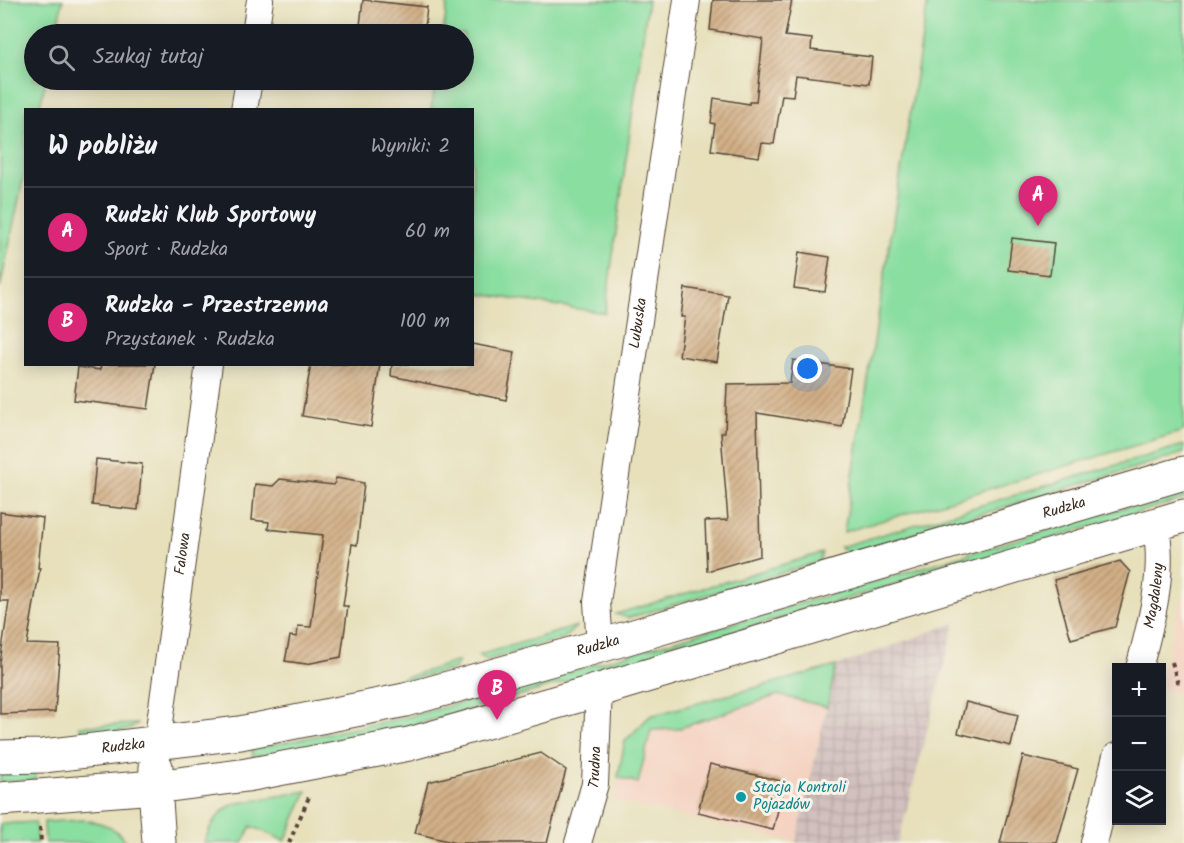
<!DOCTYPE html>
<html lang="pl">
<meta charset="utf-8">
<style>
body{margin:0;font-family:Kalam,sans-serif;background:#20242c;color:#f1f3f6}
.controls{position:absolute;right:18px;bottom:18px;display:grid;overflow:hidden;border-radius:0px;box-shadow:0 3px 15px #0003}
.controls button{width:54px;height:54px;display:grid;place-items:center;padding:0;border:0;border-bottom:2px solid #363941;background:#171b24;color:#f1f3f6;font:30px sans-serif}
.you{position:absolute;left:808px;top:369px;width:21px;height:21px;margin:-15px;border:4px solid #fff;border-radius:50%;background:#1a73e8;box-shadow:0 0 0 9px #1a73e833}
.badge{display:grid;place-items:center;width:39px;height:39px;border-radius:50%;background:#db2777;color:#fff;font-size:20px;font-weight:700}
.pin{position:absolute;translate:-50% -50px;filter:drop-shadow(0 2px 3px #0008)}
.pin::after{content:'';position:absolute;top:32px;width:21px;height:18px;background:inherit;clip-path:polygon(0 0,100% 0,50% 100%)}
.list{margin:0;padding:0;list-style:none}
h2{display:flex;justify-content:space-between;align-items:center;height:78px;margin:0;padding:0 24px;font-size:26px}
h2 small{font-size:20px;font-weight:400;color:#9ea1a6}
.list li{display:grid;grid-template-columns:39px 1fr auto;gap:18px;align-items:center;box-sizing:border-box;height:90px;padding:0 24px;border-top:2px solid #363941}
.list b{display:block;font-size:22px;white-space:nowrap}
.list p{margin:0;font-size:20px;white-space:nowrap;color:#9ea1a6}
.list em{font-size:20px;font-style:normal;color:#9ea1a6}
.icon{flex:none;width:33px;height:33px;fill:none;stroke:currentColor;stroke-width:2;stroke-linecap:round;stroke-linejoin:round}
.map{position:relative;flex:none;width:1184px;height:843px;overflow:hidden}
.search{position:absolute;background:#171b24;box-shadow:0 3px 15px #0003;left:24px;top:24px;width:450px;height:66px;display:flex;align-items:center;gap:15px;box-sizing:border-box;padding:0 21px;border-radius:33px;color:#9ea1a6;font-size:22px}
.panel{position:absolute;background:#171b24;box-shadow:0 3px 15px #0003;left:24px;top:108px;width:450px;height:258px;border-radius:0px}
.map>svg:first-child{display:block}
</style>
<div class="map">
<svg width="1184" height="843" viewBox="0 0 1184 843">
<defs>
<pattern id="industrial-grid" width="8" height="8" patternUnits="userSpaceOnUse" patternTransform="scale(1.5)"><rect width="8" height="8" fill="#d1c0bd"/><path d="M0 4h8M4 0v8" fill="none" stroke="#b4a5a2"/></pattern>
<pattern id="building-hatch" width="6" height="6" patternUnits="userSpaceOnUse" patternTransform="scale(1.5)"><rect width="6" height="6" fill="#d2b087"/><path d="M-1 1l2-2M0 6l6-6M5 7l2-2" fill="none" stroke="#ac8f6e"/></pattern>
</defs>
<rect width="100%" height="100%" fill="#f7f3e8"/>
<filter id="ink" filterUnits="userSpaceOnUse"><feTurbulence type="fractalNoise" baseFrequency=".0167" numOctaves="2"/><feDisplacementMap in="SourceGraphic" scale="12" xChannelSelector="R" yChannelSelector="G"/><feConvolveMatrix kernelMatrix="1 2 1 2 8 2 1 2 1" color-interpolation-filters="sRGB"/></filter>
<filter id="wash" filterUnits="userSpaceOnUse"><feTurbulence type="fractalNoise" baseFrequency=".008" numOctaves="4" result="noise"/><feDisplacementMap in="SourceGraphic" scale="24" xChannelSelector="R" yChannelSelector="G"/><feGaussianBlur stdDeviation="1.35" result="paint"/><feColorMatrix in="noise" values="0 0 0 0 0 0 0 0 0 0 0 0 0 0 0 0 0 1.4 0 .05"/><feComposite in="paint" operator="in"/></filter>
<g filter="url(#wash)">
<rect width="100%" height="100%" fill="#e7e0bb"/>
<path fill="#f5d3c2" d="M1184,591V694L1162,689V674Z
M836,666L796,842L615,801L625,741L650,716Z"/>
<path fill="url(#industrial-grid)" d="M955,623L898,843H796L836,666Z"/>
<path fill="#8adea0" stroke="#62845f" stroke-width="1.5" d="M0,0H63L55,34H34V80H46L39,109L26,110L25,171L0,288Z
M448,0H648L605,313L473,293L472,110L431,109L436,80H464V34H443Z
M928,0H1184V431L844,532Z
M1184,445V453L848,554L840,547Z
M1184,490V499L491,704L409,726L253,757L252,749L407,717L487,696Z
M822,553L819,562L628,618L616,614Z
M577,626L564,638L486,660L479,655Z
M459,661L454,669L348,695Z
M836,666L827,707L778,695L677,729L651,730L638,783L618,777L625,741L650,716Z
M138,724L127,730L85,735L80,729V726Z
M35,773L36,780L0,782V774Z
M307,791L285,841L251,826L243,843H204C210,826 217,813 233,804Z
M84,820C101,822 118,828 127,843H45L44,822Z
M35,822L37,843H0V824Z"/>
<g id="blocks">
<path fill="url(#building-hatch)" d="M363,0L427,7L424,34H359Z
M713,0H792L785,36L812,39L811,50L872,57L869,84L796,75L793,96L782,95L774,144L762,143L759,157L711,150L715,124L711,123L714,98L749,104V102H756L763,39L710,30Z
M1012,238L1054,243L1050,275L1008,270Z
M799,252L830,257L825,292L794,288Z
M685,288L728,295L717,362L679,356L685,317H681Z
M472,344L515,352L506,400L391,376L392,364H472Z
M793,360L851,369L842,427L757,413L760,556L707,571L705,521L728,520L721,433L725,432L727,384L790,383Z
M101,364H155L148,409L74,400L78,367L100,370Z
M311,364H380L371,427L302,416Z
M96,459L142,464L138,510L92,505Z
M336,478L364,483L357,545L352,544L343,606H348L341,657L306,664L285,661L290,636L297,637L298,626L311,627L323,535L268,529L269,522L252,520L255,484L273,486L280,479L334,485Z
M0,512L43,518L38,568H40L27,644L60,645L55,712L0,714V663L9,601H0Z
M1120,561L1130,572L1115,627L1071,639L1054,580Z
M966,702L1018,715L1011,746L958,733Z
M541,753L566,770L547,843H456L415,833L428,782Z
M1023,756L1078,769L1057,843H1000Z
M710,764L785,782L773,830L698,812Z"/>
</g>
</g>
<g filter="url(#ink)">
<use href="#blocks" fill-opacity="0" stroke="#554536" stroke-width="1.5"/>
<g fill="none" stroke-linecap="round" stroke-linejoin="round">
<defs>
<g id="street">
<path d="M255,34L260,0"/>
<path d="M244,110L249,80"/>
<path id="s1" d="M600,646L597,602L687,0"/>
<path id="s2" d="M1139,668C1151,624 1166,568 1155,524"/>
<path id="s3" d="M157,744L209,364"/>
<path id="s4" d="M578,843L595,784L599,690"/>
<path d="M1094,843L1116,756"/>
</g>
<g id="secondary">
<path id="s5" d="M0,757L43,756L240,733L405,700L600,646L1184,473"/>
<path d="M156,767L155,787L159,843"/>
<path d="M0,799L155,787L247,775L409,744L599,690L1184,516"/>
</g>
</defs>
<use href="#street" stroke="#554536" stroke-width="28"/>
<use href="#secondary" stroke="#554536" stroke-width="35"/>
<path stroke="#554536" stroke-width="4" stroke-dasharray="4.5 4.5" stroke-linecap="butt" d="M1172,662L1177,681L1184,683
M40,827L41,843
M289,843L309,797"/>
<use href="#street" stroke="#fff" stroke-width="26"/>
<use href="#secondary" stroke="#fff" stroke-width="33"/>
</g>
</g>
<circle fill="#0f9aa8" stroke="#f7f3e8" stroke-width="2" cx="741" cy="797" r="6"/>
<g text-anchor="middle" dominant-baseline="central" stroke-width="6" stroke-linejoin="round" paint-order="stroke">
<g font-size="15" fill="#3b2a1e" stroke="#f7f3e8">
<text stroke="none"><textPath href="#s1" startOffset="326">Lubuska</textPath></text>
<text stroke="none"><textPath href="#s5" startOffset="1096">Rudzka</textPath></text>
<text stroke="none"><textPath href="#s3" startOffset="192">Falowa</textPath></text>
<text stroke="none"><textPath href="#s2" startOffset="74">Magdaleny</textPath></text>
<text stroke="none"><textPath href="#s5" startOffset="610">Rudzka</textPath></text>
<text stroke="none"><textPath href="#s5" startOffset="124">Rudzka</textPath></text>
<text stroke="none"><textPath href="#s4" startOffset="78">Trudna</textPath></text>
</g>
<g font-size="15" fill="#0d838f" stroke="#f7f3e8" text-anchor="start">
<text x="753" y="788">Stacja Kontroli<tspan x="753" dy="17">Pojazdów</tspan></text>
</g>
</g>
</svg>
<div class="controls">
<button>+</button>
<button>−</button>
<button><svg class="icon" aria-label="layers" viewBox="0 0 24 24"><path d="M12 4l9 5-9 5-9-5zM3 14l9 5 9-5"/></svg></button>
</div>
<div class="you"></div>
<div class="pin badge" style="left:1038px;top:226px">A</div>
<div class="pin badge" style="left:497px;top:720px">B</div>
<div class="search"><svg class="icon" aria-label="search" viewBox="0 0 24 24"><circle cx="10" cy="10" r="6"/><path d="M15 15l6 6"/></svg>Szukaj tutaj</div>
<section class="panel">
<h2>W pobliżu<small>Wyniki: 2</small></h2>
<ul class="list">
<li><span class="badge">A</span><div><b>Rudzki Klub Sportowy</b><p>Sport · Rudzka</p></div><em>60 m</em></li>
<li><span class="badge">B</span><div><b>Rudzka - Przestrzenna</b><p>Przystanek · Rudzka</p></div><em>100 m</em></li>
</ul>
</section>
</div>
